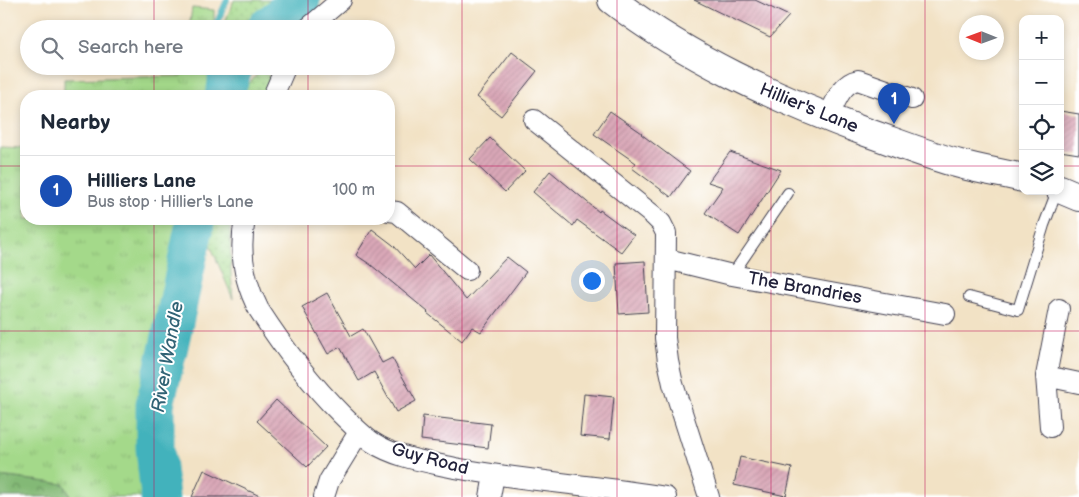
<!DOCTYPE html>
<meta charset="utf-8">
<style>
body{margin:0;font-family:"Balsamiq Sans",sans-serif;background:#f6f6f7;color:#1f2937}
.controls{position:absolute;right:15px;top:15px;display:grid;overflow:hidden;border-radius:10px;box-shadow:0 2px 8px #0003}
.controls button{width:45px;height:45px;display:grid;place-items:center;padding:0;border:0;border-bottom:1px solid #e0e1e3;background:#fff;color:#1f2937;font:25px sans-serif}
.compass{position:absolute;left:959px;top:15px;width:45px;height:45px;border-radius:50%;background:#fff;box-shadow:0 2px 8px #0003;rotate:271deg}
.you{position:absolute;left:591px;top:280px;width:18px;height:18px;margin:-12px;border:4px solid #fff;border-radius:50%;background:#1a73e8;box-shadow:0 0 0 8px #1a73e833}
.badge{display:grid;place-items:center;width:32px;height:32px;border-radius:50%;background:#c8321e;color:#fff;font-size:16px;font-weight:700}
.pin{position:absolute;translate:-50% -41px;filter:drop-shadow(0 1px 2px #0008)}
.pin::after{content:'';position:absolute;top:26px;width:18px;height:15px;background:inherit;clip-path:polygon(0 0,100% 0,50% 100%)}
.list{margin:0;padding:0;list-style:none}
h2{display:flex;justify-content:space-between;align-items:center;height:65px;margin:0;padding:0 20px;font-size:21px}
h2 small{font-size:16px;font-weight:400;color:#747a83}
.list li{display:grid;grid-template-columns:32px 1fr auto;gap:15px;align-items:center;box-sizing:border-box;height:70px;padding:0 20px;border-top:1px solid #e0e1e3}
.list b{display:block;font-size:19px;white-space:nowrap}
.list p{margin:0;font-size:16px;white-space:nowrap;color:#747a83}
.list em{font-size:16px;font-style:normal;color:#747a83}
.icon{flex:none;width:28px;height:28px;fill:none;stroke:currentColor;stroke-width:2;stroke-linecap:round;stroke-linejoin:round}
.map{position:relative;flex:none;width:1079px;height:497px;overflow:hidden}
.search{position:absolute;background:#fff;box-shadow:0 2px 8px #0003;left:20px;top:20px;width:375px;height:55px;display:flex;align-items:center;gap:12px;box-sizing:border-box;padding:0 18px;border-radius:28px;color:#747a83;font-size:19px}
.panel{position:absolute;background:#fff;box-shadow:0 2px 8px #0003;left:20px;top:90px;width:375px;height:135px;border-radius:20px}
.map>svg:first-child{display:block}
</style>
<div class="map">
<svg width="1079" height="497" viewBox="0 0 1079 497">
<defs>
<pattern id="grass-dots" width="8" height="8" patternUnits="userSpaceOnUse" patternTransform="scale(1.25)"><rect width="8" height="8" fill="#a4d98a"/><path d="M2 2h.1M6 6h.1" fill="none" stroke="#8dba78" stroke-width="1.8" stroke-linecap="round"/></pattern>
<pattern id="forest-crowns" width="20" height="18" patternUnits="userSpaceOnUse" patternTransform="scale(1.25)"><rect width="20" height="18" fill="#83b976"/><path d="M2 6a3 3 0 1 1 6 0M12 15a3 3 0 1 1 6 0" fill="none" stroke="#6b9662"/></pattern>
<pattern id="park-tufts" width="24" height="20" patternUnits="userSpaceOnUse" patternTransform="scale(1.25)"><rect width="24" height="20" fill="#a4d98a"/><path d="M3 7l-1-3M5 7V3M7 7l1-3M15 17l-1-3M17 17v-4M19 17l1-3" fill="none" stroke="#8dba78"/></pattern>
<pattern id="building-hatch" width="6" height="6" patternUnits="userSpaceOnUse" patternTransform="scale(1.25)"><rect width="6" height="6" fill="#daa8b8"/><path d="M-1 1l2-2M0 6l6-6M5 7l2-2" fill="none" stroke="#bb909f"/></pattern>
</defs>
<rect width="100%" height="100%" fill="#fff"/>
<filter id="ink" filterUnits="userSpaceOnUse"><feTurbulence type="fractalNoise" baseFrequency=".02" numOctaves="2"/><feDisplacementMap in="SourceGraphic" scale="10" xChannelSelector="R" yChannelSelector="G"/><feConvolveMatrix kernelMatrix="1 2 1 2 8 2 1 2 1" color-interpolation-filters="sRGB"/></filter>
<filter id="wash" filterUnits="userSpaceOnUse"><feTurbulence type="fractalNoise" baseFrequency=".0096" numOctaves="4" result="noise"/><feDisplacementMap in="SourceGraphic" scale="20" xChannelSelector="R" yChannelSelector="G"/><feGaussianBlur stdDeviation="1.12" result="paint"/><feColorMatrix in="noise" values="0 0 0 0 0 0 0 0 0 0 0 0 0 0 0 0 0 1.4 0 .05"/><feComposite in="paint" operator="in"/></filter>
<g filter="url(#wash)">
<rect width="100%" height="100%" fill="#f2e2c5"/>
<path fill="url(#grass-dots)" stroke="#637e62" d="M234,0H289L251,29H222Z
M260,71L271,77L263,96H242L244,89Z
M214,219H231L230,226L231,273L233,299L209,242Z"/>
<path fill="url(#forest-crowns)" stroke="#526e58" d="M0,476L64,484L71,497H0Z"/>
<path fill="url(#park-tufts)" stroke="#637e62" d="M192,8L214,10V29H189Z
M183,66H211L210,96H64V79L181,76Z
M0,147L26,148V219H196L169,346L155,404V448L159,497H71L64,484L0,476Z"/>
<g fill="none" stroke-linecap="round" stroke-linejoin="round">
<path stroke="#43b2bc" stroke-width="6" d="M214,29L227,0
M210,96L211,66"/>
<path stroke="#43b2bc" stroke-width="39" d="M265,29L301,0
M224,96L234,66
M160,497L155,448V404L169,346L196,219"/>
</g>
<g id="blocks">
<path fill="url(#building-hatch)" d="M694,0H755L789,16L770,37Z
M512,52L537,71L501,116L477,97Z
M610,111L642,133L641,134L690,171L671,197L632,168L636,163L594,134Z
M1060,111L1079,114V154L1060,151Z
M490,138L525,171L505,192L470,159Z
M730,152L781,170L739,235L705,213L723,187L708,182Z
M550,171L599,212L600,210L634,235L621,252L577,220L573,226L533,192Z
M372,229L393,245L415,269L429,255L466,300L507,257L526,272L481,332L472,327L462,341L427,313L428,312L371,265L356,255Z
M645,261L648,312L619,314L616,263Z
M327,293L351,336L363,329L382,363L392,358L416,401L396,412L374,372L359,381L340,347L328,354L302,307Z
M584,394L614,397L610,439L580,436Z
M276,400L326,447L307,467L257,421Z
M423,416L491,424L488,448L421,440Z
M740,457L792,468L786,496L734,485Z
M204,470L262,497H192Z"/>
</g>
</g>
<g filter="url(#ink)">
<use href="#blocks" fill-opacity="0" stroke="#413f50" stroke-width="1"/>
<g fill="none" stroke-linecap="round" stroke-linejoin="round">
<defs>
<path id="service" d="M732,275L788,193
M969,297L1018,310L1044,225L1057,191"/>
<path id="minor" d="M307,29L341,0
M273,96L286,66
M828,118C835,103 841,83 858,80L912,99
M534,120L654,216L661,223L666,233L665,338L668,361L673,384L709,497
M389,211L397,212L467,270
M245,219C239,250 244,282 259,310C283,347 309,382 341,414C351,424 361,434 372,442C396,458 428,462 455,468C525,481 596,485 666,497
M667,259L732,275L945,314
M1046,376L1079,383
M1050,427L1046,376L1059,309
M324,497L329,481L359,432
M490,497L494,475"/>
<path id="secondary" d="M612,0C687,58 775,98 863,131C895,142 927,155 960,164C981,170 1002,173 1023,178
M1060,189L1079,197"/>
</defs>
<use href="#service" stroke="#413f50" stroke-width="12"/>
<use href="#minor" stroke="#413f50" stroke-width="22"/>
<use href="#secondary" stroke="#413f50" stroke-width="30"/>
<use href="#service" stroke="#fff" stroke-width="10"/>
<use href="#minor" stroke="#fff" stroke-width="20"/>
<use href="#secondary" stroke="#fff" stroke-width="28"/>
</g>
</g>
<path fill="none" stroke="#c2185b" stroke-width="1" stroke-opacity="0.55" d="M154,0V29M308,0V29M462,0V497M617,0V497M771,0V497M925,0V497M154,66V96M308,66V96M0,166H26M389,166H1023M1060,166H1079M154,219V497M308,219V497M0,331H1079"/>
<g text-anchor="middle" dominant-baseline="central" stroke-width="4" stroke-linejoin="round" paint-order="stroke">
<g font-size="18" fill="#22223b" stroke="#fff">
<text transform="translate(809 108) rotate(22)">Hillier's Lane</text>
<text transform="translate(805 288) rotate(10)">The Brandries</text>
<text transform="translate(430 459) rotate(15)">Guy Road</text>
</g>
<g font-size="19" font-style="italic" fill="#316375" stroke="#fff">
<text transform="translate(168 357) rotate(-80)">River Wandle</text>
</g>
</g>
</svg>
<div class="controls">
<button>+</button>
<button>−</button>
<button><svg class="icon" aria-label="locate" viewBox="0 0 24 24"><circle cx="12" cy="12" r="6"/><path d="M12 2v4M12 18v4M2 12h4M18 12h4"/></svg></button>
<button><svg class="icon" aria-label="layers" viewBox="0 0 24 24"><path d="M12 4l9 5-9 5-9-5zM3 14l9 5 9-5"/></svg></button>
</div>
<svg class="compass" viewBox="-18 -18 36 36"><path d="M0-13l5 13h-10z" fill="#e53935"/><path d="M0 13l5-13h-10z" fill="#747a83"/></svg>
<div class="you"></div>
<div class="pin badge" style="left:894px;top:124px;background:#1a4fb4">1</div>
<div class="search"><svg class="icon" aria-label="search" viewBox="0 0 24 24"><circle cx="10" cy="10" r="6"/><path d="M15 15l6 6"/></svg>Search here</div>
<section class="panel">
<h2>Nearby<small></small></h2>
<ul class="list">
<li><span class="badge" style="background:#1a4fb4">1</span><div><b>Hilliers Lane</b><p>Bus stop · Hillier's Lane</p></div><em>100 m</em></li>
</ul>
</section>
</div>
